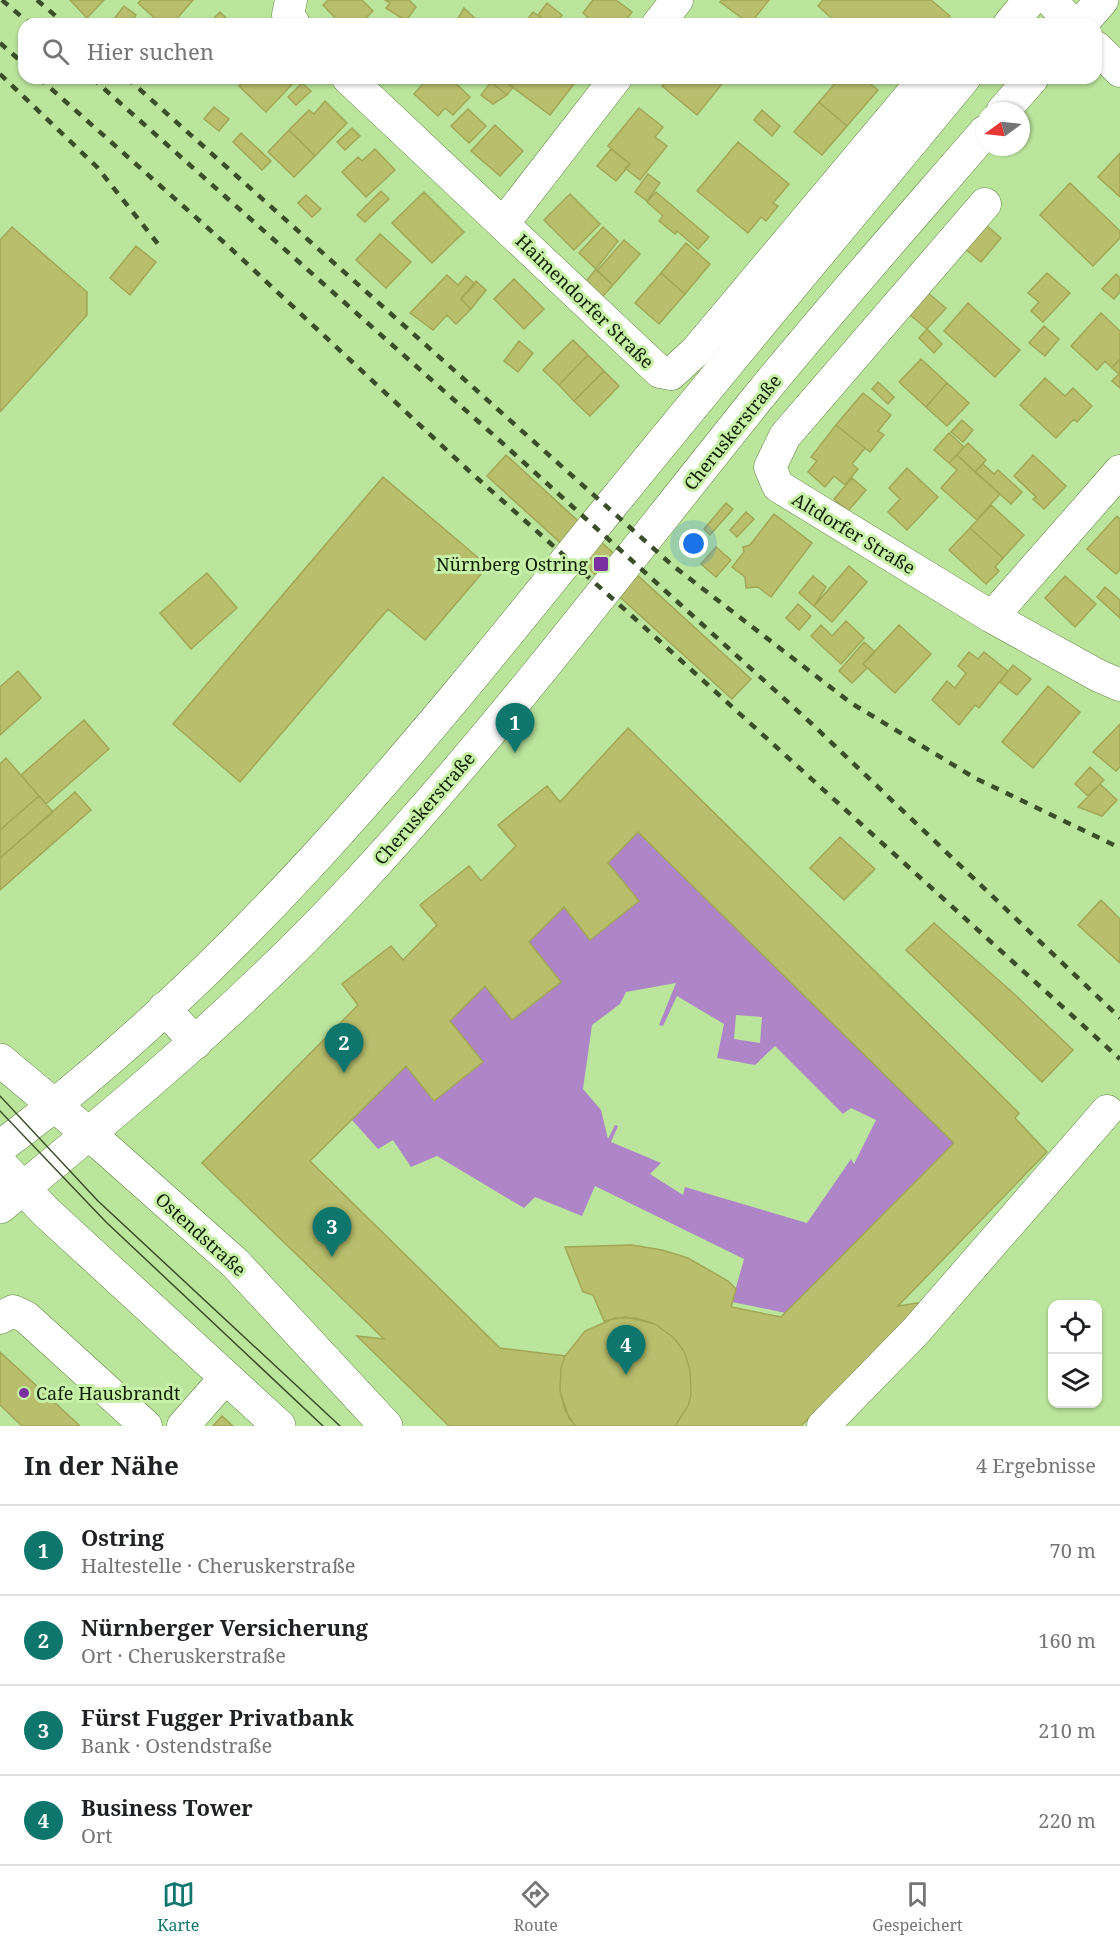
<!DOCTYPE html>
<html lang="de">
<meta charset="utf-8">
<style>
body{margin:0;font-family:"Noto Serif",serif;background:#f6f6f6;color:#202124}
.controls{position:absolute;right:18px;bottom:18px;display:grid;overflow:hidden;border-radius:12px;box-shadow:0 2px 4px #0004}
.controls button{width:54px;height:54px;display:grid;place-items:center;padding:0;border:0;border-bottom:2px solid #e0e0e0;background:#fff;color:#202124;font:30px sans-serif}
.compass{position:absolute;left:976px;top:102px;width:54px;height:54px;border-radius:50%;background:#fff;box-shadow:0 2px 4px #0004;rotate:255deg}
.you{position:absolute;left:694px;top:544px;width:21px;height:21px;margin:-15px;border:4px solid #fff;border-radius:50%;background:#1a73e8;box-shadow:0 0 0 9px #1a73e833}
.badge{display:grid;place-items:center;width:39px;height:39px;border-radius:50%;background:#0f766e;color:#fff;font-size:20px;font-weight:700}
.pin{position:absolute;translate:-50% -50px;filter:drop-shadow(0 2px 3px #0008)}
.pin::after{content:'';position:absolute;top:32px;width:21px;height:18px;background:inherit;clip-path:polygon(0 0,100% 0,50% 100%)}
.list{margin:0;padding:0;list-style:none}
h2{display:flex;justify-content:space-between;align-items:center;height:78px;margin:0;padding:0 24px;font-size:26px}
h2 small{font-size:20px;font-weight:400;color:#757577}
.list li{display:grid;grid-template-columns:39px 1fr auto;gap:18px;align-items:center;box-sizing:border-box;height:90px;padding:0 24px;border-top:2px solid #e0e0e0}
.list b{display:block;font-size:22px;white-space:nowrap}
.list p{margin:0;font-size:20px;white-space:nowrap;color:#757577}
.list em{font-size:20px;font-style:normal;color:#757577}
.icon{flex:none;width:33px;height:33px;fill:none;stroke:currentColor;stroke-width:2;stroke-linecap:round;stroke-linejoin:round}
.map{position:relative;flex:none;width:1120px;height:1426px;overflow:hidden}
.search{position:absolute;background:#fff;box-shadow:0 2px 4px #0004;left:18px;right:18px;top:18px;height:66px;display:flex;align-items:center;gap:15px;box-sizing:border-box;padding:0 21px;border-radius:18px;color:#757577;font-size:22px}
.sheet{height:438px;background:#fff}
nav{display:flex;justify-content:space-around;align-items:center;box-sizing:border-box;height:84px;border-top:2px solid #e0e0e0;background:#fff;font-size:16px;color:#757577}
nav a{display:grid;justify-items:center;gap:3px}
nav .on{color:#0f766e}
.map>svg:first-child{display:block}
</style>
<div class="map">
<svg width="1120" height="1426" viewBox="0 0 1120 1426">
<rect width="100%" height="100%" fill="#bbe49c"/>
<path fill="#ae86c7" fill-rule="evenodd" d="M638,832L954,1143L786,1313L732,1302L744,1259L595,1186L582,1216L535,1197L524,1208L437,1156L411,1167L393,1140L378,1149L352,1120L406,1066L434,1101L482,1063L450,1021L485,986L512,1020L560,982L529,942L564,907L590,940L638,902L608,863ZM676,983L659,1025L663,1026L677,996L724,1024L717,1058L755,1065L775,1046L843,1114L851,1108L876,1120L854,1164L851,1159L807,1223L685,1187L683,1195L650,1174L661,1163L611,1142L618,1126L615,1125L608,1139L601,1110L583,1089L592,1025L620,1004L626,992ZM736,1015L762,1017L760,1043L734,1039Z"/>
<path fill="#b8be6c" stroke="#a2a756" stroke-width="1.5" d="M70,0H104L87,18Z
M141,0H193L172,24H161L138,3Z
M328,0H362L373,11L360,24H354L350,20L341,24L323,5Z
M385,0H409L416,7L406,21L386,8L390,3Z
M593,0H616L632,12L623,24H590L592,21L583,13Z
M722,0H769L750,24L720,2Z
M823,0H931L950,16L943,24H838L818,6Z
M547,3L562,15L555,24H549L538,15Z
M124,6L136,15L129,24H110Z
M464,8L481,24H455Z
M220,12L232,24H208Z
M533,12L543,19L539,24H524Z
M246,78H298L266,112L239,86Z
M428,78H450L470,97L453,115L445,108L438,116L414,94Z
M490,78H511L507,83L513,87L507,95L488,80Z
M511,78H574L577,80L550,115L507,83Z
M669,78H723L725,80L697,115L662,86Z
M840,78H863L878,90L847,126L819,102Z
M491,82L507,95L493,104L481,95Z
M302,83L311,91L296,105L288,97Z
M325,101L347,123L315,156L289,130L309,110L314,114Z
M819,102L847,126L822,155L794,132Z
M214,107L229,119L219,131L204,119Z
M639,108L663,127L655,137L667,146L640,180L625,168L630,164L608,146Z
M468,109L486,126L469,143L451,126Z
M762,110L780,126L772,136L754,120Z
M495,125L523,151L500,176L471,151Z
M352,128L360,136L345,150L337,142Z
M289,130L315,156L294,177L268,152Z
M241,133L271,161L262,170L233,142Z
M738,142L789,184L773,203L778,206L766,221L761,217L748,233L697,191Z
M375,149L395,170L366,197L342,172L358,157L362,161Z
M611,149L630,164L616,181L597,166Z
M1120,153V197L1098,177Z
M648,174L660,183L647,201L635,192Z
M1070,183L1120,231V238L1093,266L1040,215Z
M381,191L389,199L365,222L357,215Z
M424,192L464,232L432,263L392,223Z
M656,192L709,237L698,249L677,231L675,234L659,221L663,216L647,202Z
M570,194L600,224L574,250L544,220Z
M306,195L321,209L312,217L298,203Z
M985,224L1001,238L981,262L964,248Z
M12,227L87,292V315L0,412V240Z
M603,227L618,241L596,269L579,253Z
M380,234L411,262L386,288L356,260Z
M624,240L640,254L613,285L597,271Z
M686,243L710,264L685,294L661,273Z
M136,246L156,262L130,295L110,278Z
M596,269L613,285L601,298L584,284Z
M661,273L685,294L659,324L635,303Z
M1047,273L1070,293L1043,322L1031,311L1039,302L1028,293Z
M1116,274L1120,278V292L1114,299L1102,289Z
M447,275L458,285L466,276L475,284L461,299L471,309L456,324L447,315L433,330L410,313Z
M514,279L544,309L524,329L494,299Z
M476,281L486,290L471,309L461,299Z
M928,293L946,308L927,329L909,314Z
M968,303L1020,350L995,377L944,331Z
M1101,313L1120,331V359L1112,368L1105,361L1097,370L1071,346Z
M1044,326L1059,339L1045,356L1029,343Z
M927,329L942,344L934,353L919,338Z
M573,340L588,355L559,385L543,370Z
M519,341L533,353L518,372L504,361Z
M588,355L604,371L574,401L559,385Z
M921,359L947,383L926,407L899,382Z
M1120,359V388L1112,381L1119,374L1112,368Z
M604,371L619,386L590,416L574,401Z
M1045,378L1065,396L1073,388L1092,406L1077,422L1074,419L1056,438L1020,405Z
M878,382L894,397L888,404L872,389Z
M947,383L969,403L947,426L926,407Z
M863,393L891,415L878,431L884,435L870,452L836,425Z
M962,420L973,430L963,442L951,432Z
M836,425L865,448L852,464L858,469L845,485L834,476L825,487L808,472L817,461L811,457Z
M949,433L964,447L949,463L934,450Z
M968,443L986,460L975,472L957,455Z
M506,455L751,679L732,699L487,476Z
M957,455L1000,494L977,520L941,488L957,470L949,463Z
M1033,455L1066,486L1044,509L1033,499L1036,497L1014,476Z
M983,464L994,474L998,470L1022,492L1011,504L975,472Z
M907,468L938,497L907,530L888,512L900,499L889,488Z
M383,477L488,566L425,640L388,609L240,782L173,724Z
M852,478L866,490L848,511L834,499Z
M726,503L733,509L710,535L704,529Z
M991,505L1024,535L1003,558L970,528Z
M746,512L754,519L737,537L730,530Z
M774,514L812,543L771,597L758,587L746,588L745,577L732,567L744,552L743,547L750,545Z
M1117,516L1120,519V570L1116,574L1087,549Z
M970,528L1003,558L995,567L999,571L986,584L949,550Z
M716,547L731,560L716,577L701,564Z
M849,566L867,582L832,622L814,606Z
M207,573L237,608L191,649L160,613Z
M813,576L826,587L814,606L799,593Z
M1065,576L1096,604L1075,627L1045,598Z
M1105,587L1120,600V618L1097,597Z
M798,604L811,616L799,630L786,618Z
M846,621L864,638L841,664L811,636L821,625L832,636Z
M899,625L931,654L895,693L863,664Z
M864,642L875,652L863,664L867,668L852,683L839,671Z
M969,652L978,659L984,652L1008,671L979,708L975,705L959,725L932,700L947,681L955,688L966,673L958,666Z
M1013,665L1031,679L1017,695L1000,682Z
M18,671L41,698L0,735V687Z
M1048,686L1080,712L1033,768L1002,742Z
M84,720L109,749L46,804L21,775Z
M1120,724V767L1116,771L1093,752Z
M628,728L1019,1113L1015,1118L1047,1152L898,1306L923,1302L801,1426H675L688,1406L691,1395L690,1370L684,1351L674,1338L655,1324L626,1317L604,1321L593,1295L583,1292L565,1247L632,1245L662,1250L688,1258L728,1281L736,1289L731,1307L781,1317L954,1143L638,832L608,863L639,901L590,940L564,907L529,942L561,982L512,1020L485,986L450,1021L483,1062L434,1101L406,1066L310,1161L500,1348L565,1356L561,1368L560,1391L565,1410L575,1426H449L357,1336L384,1339L202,1163L358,1005L342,984L391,946L403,960L437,925L420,905L469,866L481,881L516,846L498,825L547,786L560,802Z
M6,758L39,796L0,830V764Z
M1090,767L1104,780L1088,796L1075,784Z
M1100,784L1117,800L1102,816L1078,807Z
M75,792L91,810L0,890V858Z
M39,796L53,812L0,858V830Z
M840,837L875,869L844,900L810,868Z
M1101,900L1120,919V963L1078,925Z
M934,923L1012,992L1073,1050L1042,1082L906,950Z
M615,1318H636L655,1324L674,1338L684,1351L690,1370L691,1395L688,1406L675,1426H576L569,1418L560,1391L561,1368L565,1356L585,1331Z
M0,1352L79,1425V1426H22L0,1405Z
M222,1416L233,1426H213Z"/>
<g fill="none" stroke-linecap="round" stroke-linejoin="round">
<defs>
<path id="minor" d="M291,0L288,15L294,24
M1050,0L1073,24
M658,24L677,0
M1096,47L1120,71
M348,78L660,372L671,374L696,351L925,78
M985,204L785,436L770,467L778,486L992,617L1099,676L1120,685
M503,224L616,78
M992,617L1120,471
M164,1008L196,1043
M0,1318L13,1311L26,1317L146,1426
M183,1426L226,1377
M823,1426L915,1332L1107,1111"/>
<path id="major" d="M1010,24L1030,0
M1081,24L1102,0
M1003,111L1032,78
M0,1060L102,1145L235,1263L386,1426
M0,1147C241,969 427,734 613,503C729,360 847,220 964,78
M0,1164L46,1212L279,1426
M0,1207C124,1106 244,1005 354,887C497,733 624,564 756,400C830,309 908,221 985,132"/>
</defs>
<use href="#minor" stroke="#608540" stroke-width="33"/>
<use href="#major" stroke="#608540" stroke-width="34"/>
<use href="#minor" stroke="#fff" stroke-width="32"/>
<use href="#major" stroke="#fff" stroke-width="33"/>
<path stroke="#3a4f29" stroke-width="1.5" d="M0,1096L98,1201L340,1426
M0,1111L106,1222L323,1426"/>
<path stroke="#3a4f29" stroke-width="4.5" stroke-dasharray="8 8" stroke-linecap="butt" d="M2,0L30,24
M37,0L65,24
M0,43L24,64
M0,74L97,167L158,244
M39,78L227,245L468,470L632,616L1120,1059
M92,78L498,439L812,724L1120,1018
M127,78L672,565L851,703L975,778L1120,848"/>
</g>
<g fill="#7b30a1" stroke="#c8f1a8" stroke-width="2">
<rect x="593" y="556" width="16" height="16" rx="3"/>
<circle cx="24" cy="1393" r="6"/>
</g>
<g text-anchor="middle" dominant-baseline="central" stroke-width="6" stroke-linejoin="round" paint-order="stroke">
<g font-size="18" fill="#111f04" stroke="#c8f1a8">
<text transform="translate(585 301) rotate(44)">Haimendorfer Straße</text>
<text transform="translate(732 432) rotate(-51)">Cheruskerstraße</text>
<text transform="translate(854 533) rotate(31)">Altdorfer Straße</text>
<text transform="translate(424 808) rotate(-49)">Cheruskerstraße</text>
<text transform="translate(201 1234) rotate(42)">Ostendstraße</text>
</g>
<g font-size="18" fill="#111f04" stroke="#c8f1a8" text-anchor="end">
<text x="588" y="564">Nürnberg Ostring</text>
<text x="36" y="1393" text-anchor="start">Cafe Hausbrandt</text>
</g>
</g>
</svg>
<div class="controls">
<button><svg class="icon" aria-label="locate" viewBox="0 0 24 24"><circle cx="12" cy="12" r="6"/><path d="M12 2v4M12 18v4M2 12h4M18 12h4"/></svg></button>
<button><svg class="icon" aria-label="layers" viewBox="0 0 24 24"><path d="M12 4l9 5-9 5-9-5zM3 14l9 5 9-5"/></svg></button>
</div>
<svg class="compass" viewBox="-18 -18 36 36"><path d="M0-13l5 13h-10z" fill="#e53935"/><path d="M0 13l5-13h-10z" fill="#757577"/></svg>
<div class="you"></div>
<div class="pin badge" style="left:515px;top:753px">1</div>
<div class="pin badge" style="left:344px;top:1073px">2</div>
<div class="pin badge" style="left:332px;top:1257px">3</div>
<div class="pin badge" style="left:626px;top:1375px">4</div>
<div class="search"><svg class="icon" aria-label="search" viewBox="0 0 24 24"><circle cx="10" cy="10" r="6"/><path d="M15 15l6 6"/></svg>Hier suchen</div>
</div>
<section class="sheet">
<h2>In der Nähe<small>4 Ergebnisse</small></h2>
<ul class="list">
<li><span class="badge">1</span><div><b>Ostring</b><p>Haltestelle · Cheruskerstraße</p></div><em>70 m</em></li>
<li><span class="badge">2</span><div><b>Nürnberger Versicherung</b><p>Ort · Cheruskerstraße</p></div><em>160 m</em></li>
<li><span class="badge">3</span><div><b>Fürst Fugger Privatbank</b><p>Bank · Ostendstraße</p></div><em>210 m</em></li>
<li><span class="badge">4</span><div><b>Business Tower</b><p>Ort</p></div><em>220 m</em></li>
</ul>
</section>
<nav>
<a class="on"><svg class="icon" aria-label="map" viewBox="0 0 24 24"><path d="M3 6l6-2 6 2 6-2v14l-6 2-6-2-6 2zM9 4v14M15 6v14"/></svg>Karte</a>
<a><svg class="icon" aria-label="directions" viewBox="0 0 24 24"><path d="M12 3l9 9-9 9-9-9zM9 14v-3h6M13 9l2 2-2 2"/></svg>Route</a>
<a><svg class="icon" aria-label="saved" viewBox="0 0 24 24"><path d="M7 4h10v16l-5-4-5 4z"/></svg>Gespeichert</a>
</nav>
